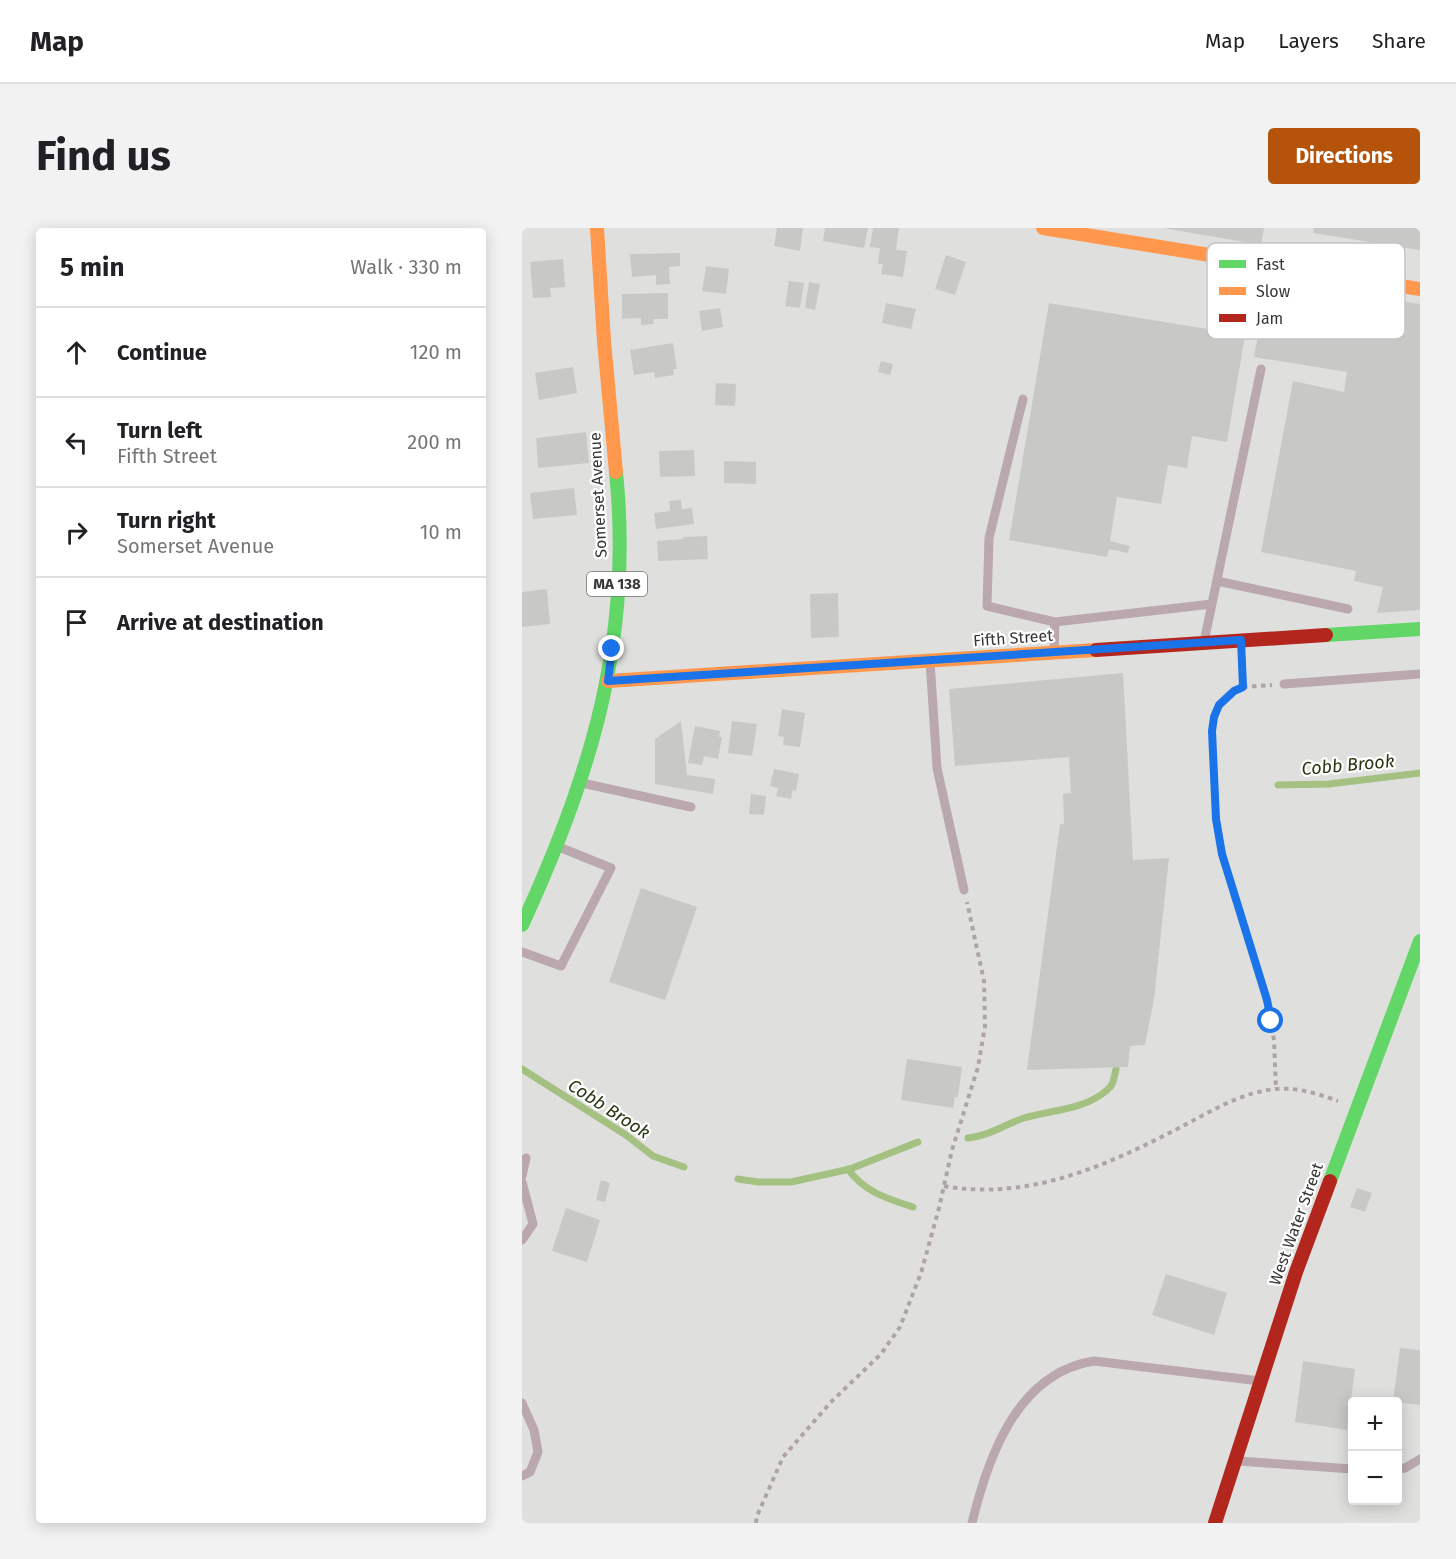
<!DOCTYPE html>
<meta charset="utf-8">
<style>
body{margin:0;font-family:"Fira Sans",sans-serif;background:#f2f2f2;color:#202124}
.controls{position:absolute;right:18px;bottom:18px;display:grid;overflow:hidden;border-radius:6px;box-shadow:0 3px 15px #0003}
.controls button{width:54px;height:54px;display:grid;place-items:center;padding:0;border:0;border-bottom:2px solid #e0e0e0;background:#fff;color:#202124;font:30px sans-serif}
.stop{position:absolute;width:18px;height:18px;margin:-14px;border:4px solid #1a73e8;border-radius:50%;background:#fff}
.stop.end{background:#1a73e8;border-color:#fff;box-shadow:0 2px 6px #0008}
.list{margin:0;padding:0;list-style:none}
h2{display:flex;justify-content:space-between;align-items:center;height:78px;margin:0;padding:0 24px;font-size:26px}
h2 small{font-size:20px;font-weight:400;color:#757577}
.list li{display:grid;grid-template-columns:39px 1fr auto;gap:18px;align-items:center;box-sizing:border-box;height:90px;padding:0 24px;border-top:2px solid #e0e0e0}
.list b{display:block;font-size:22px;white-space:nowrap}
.list p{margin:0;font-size:20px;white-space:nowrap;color:#757577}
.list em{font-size:20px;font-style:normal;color:#757577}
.icon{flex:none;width:33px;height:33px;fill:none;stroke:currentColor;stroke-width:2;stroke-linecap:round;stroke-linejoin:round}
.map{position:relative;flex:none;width:898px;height:1295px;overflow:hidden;border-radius:6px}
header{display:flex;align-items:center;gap:36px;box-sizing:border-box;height:84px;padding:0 30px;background:#fff;border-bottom:2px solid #e0e0e0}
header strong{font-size:28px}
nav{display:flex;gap:33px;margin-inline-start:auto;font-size:21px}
.intro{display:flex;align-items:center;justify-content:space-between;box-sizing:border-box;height:144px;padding:0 36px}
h1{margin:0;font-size:42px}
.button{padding:15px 27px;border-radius:6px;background:#b45309;color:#fff;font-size:21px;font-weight:700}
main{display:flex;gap:36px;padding:0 36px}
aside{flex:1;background:#fff;border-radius:6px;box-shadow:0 3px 15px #0003}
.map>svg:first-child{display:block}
</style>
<header>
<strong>Map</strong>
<nav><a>Map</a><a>Layers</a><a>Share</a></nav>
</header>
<div class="intro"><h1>Find us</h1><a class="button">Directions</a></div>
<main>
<aside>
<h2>5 min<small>Walk · 330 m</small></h2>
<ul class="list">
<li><svg class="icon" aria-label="ahead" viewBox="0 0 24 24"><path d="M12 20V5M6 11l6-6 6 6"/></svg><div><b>Continue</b></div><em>120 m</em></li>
<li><svg class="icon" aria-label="left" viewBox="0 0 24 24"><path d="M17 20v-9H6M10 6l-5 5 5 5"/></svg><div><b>Turn left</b><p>Fifth Street</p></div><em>200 m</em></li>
<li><svg class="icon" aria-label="right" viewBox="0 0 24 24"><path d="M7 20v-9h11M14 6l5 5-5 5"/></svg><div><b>Turn right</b><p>Somerset Avenue</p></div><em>10 m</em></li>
<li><svg class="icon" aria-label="arrive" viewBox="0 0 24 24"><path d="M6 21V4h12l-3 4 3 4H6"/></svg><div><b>Arrive at destination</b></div></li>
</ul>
</aside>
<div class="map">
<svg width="898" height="1295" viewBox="0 0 898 1295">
<rect width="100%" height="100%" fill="#dfe0de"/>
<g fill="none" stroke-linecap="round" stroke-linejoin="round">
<path stroke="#a4c182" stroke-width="7" d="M756,557L807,556L898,545
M0,841L104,907L131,928L162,939
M446,910C470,907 481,897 502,890C529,882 563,882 585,862C592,857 592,849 594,841
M326,941C342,964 366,971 391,979
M216,951L236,954H269L328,941L396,914"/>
</g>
<path fill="#c8c9c7" d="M255,0H281L278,23L252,18Z
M303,0H346L342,20L301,13Z
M351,0H377L374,22L385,23L381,49L359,46L361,36H356L358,20L348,19Z
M641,0H742L739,17Z
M792,0H898V22L791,5Z
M158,25V38L147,39L148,56L134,57V47L110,49L108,26Z
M424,27L444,34L433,67L413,61Z
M41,31L43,59L28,60L29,69L11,70L8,34Z
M184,38L207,41L204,66L180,63Z
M746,51L898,76V382L855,385L861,359L832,353L834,343L739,324L771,153L822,164L825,144L732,129Z
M267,53L282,55L278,80L263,78Z
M287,54L298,56L293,82L283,80Z
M692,59L730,66L705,214L670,208L665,240L646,237L639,276L595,269L588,313L608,318L606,325L587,321L585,329L487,312L527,75L685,101Z
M146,65V91H131L132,96L119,97V90L100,91V66Z
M364,75L394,81L389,101L360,95Z
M198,80L201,99L180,103L177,83Z
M151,115L155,141H151L152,147L133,150L132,144L112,147L108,122Z
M359,133L371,136L368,147L356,144Z
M51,139L55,165L17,172L13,145Z
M194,155L214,156L213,178L193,177Z
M64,204L67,235L16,240L14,210Z
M172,222L173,248L138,249L137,223Z
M202,233L234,234V256L202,255Z
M52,260L55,287L11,291L8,265Z
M159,272L160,281L170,280L172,296L134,301L132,285L148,283L147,273Z
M185,308L186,331L136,333L135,313L161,311V309Z
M25,361L28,396L0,399V364Z
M316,365L317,409L289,410L288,366Z
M601,445L611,632L647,630L632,771L623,817L608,818L606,839L505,842L538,596H542L541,566L549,565L547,529L433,538L427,461Z
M260,481L283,485L278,519L261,517L262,509L256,508Z
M159,493L165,547L193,551L191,566L133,556V511Z
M210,493L235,496L230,528L206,525Z
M173,498L198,503L197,509H200L196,531L182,528L180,537L166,535Z
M252,541L277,546L274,563L271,562L269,571L254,568L256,560L248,558Z
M229,566L244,568L242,587L227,586Z
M119,660L175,679L143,772L87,754Z
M385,831L440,839L436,869H433L431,880L379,872Z
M79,952L88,955L83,974L74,972Z
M835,960L850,965L843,984L828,979Z
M44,980L78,992L65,1034L30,1023Z
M644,1046L705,1065L692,1107L630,1087Z
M878,1120L898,1122V1177L871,1174Z
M781,1133L833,1141L825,1202L773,1194Z"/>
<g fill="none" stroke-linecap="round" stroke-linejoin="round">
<path stroke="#afa3a8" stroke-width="4" stroke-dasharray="4.5 4.5" stroke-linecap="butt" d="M720,433L721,459L712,463L697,477L692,489L690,503L694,591L700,626L745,772L752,812L754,861
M721,459L750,457
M422,958C506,973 584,938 657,900C688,884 719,864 754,861C776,859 796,866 816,873
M234,1295L235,1288L261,1229L309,1174L359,1126L378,1099L399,1045L417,980L430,922L456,839L463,798L462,753L445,674"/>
<path stroke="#bba8af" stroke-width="9" d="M501,171L467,310L465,378L533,394
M695,353L826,381
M682,414L739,141
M532,424L533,394L690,376
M408,433L415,540L442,662
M762,456L898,446
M60,555L169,579
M0,724L39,738L89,640L37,619
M0,948L4,930
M0,954L11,996L0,1012
M0,1175L12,1202L16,1224L8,1244L0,1248
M716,1233L830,1241
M876,1241L883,1240L898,1231
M450,1295C466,1229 495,1145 572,1133L738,1153"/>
<path stroke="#63d668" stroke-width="14" d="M804,407L898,401
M0,697C69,548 111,411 94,244
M808,953L898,713"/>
<path stroke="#ff974d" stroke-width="14" d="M75,0L82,113L94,244
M521,0L898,61
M86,453L574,422"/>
<path stroke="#b3261e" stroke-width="14" d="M574,422L804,407
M693,1295L774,1044L808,953"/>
</g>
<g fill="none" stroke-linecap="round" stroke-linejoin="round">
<path stroke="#1a73e8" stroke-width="8" d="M90,421L86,453L719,412L721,459L712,463L697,477L692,489L690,503L694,591L700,626L745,772L749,793"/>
</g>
<g text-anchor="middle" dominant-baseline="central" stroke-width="4.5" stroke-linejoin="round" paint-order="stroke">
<rect fill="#fff" stroke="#737372" stroke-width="1.5" x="65" y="344" width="60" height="24" rx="4.5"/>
<g font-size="15" font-weight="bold" fill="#373736">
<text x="95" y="356">MA 138</text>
</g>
<g font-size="16" fill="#373736" stroke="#fff">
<text transform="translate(76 267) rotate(-93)">Somerset Avenue</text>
<text transform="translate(491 410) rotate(-4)">Fifth Street</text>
<text transform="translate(774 996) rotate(-70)">West Water Street</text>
</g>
<g font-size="18" font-style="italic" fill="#283813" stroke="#fff">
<text transform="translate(826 537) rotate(-5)">Cobb Brook</text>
<text transform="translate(87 881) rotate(33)">Cobb Brook</text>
</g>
</g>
<rect x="685" y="15" width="198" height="96" rx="9" fill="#fff" stroke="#c3c3c3" stroke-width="1.5"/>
<rect x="697" y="32" width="27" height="8" fill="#63d668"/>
<rect x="697" y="59" width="27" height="8" fill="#ff974d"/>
<rect x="697" y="86" width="27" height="8" fill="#b3261e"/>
<g font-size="16" fill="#373736">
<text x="734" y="42">Fast</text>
<text x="734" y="69">Slow</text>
<text x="734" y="96">Jam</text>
</g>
</svg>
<div class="controls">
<button>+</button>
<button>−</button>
</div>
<div class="stop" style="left:749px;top:793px"></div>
<div class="stop end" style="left:90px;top:421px"></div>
</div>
</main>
